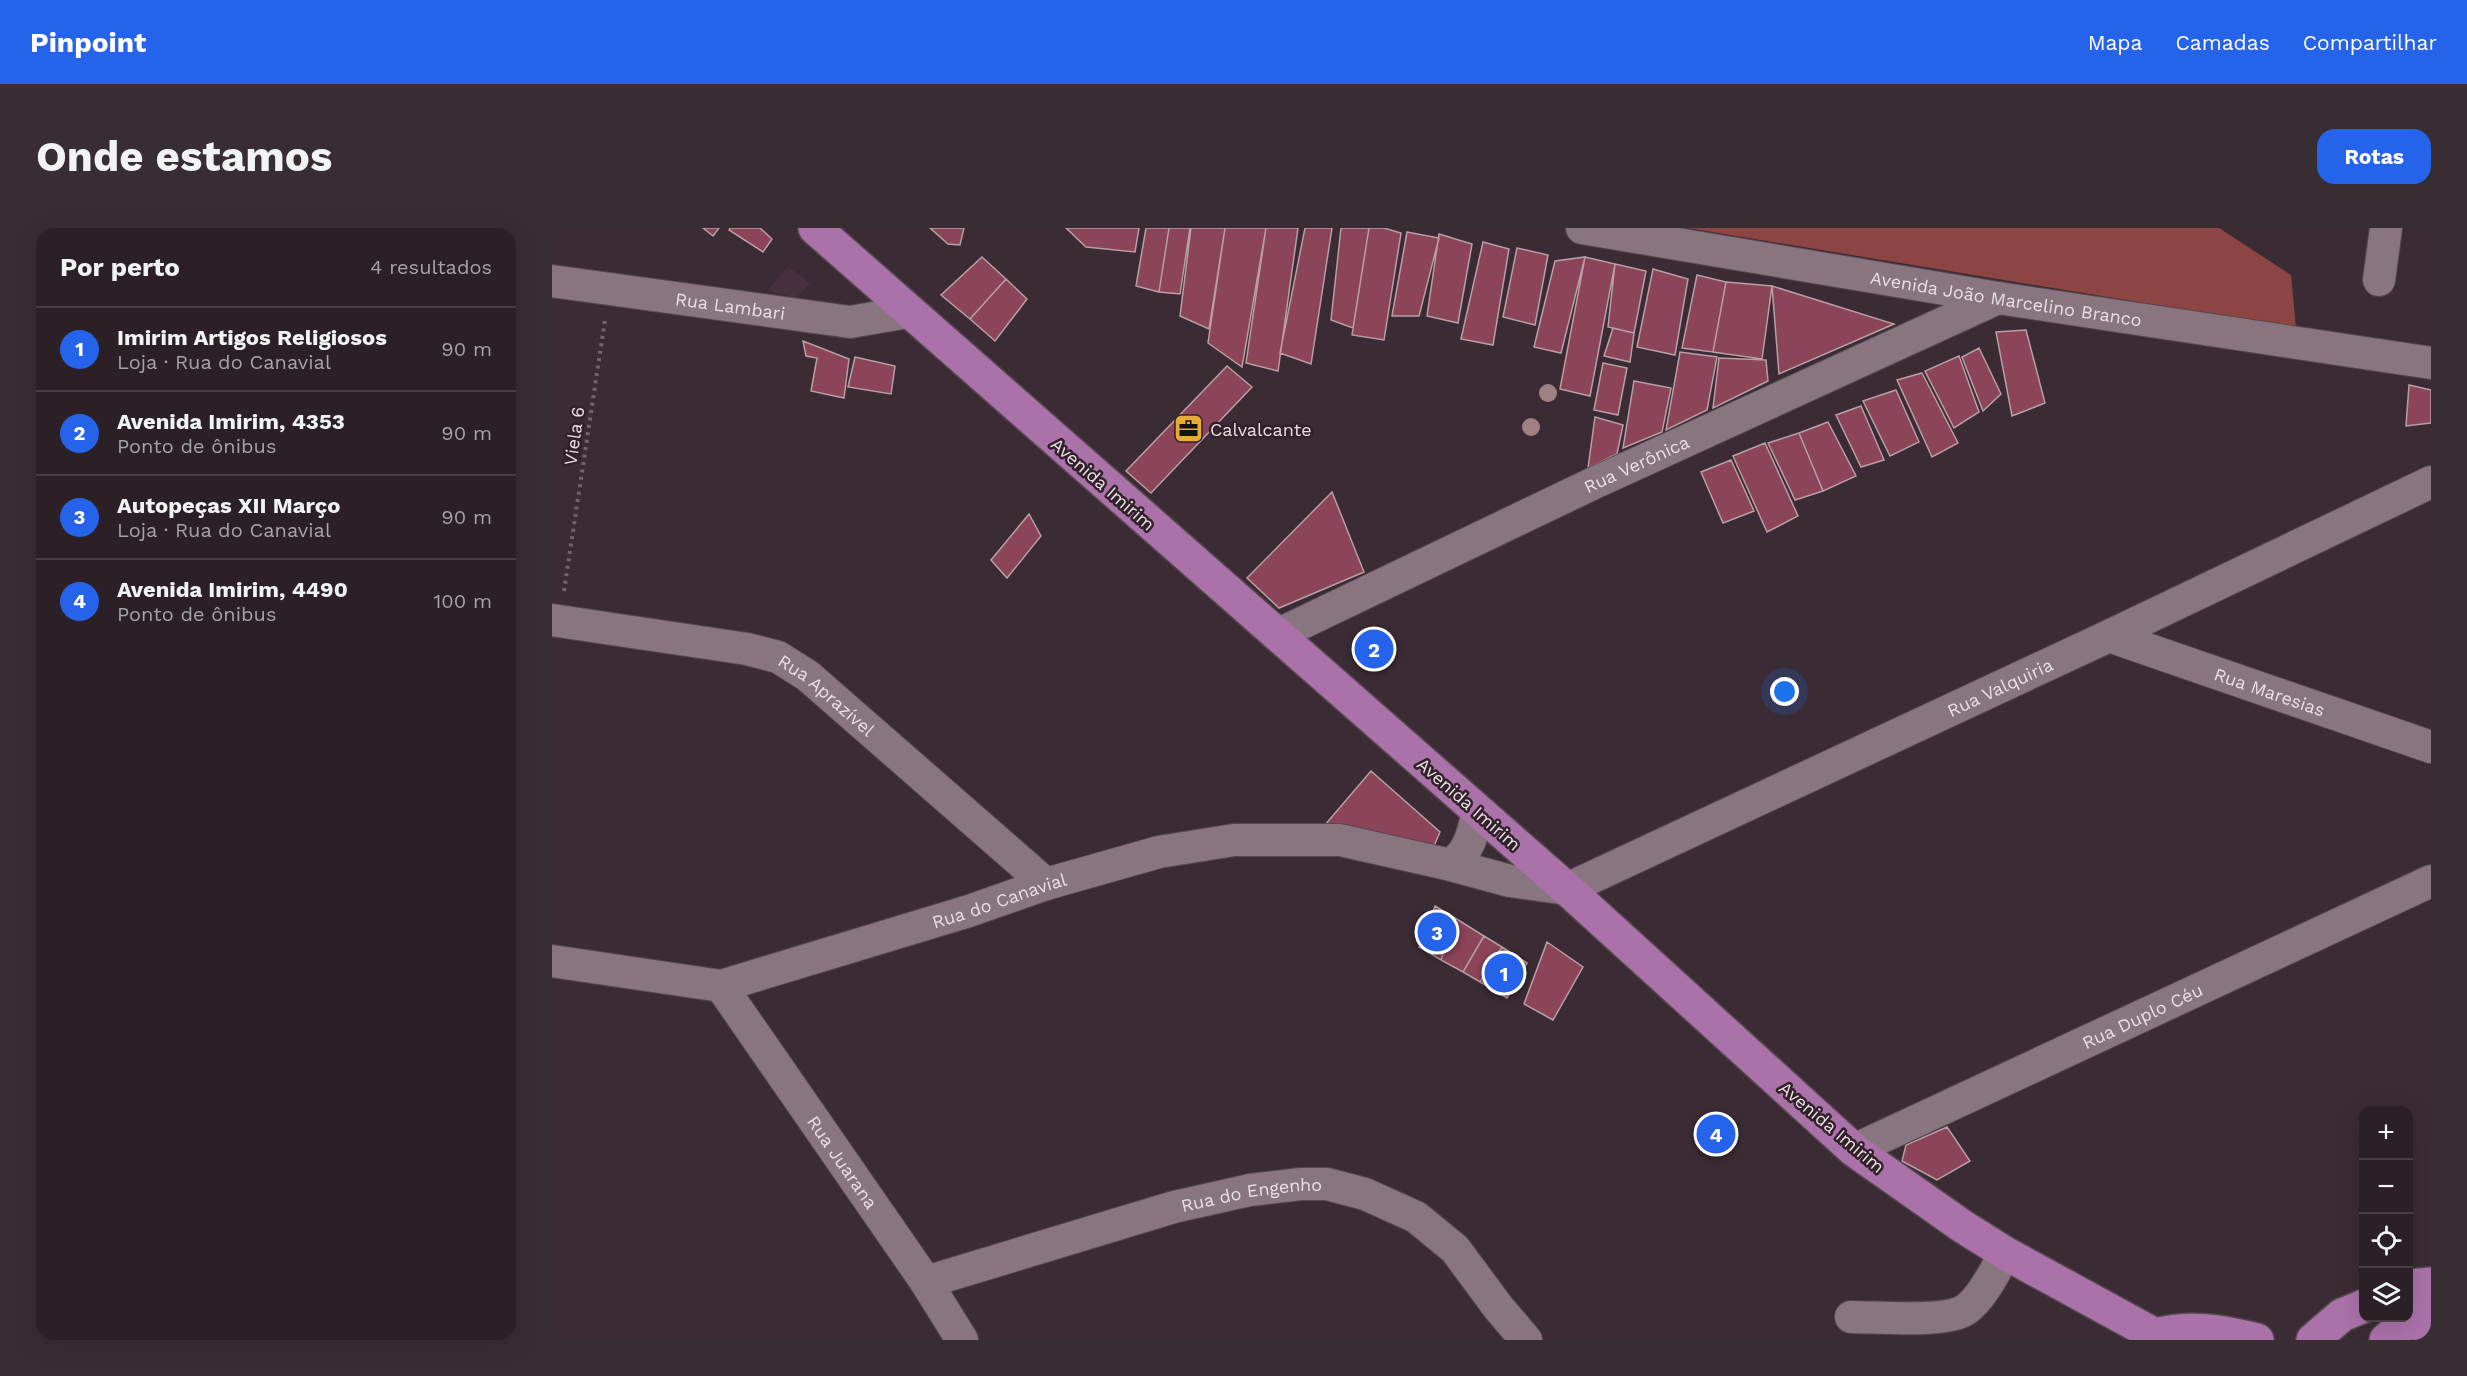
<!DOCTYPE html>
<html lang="pt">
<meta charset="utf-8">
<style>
body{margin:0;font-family:"Work Sans",sans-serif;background:#382d33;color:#f1f3f6}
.controls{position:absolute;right:18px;bottom:18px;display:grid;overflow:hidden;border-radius:12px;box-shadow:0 6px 24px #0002}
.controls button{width:54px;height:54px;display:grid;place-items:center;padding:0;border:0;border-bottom:2px solid #483e44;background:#2c2027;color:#f1f3f6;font:30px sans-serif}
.you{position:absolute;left:1233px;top:464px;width:21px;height:21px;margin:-15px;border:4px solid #fff;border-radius:50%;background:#1a73e8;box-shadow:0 0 0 9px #1a73e833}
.badge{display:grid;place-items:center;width:39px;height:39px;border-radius:50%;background:#2563eb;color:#fff;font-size:20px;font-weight:700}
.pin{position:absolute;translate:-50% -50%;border:3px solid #fff;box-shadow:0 2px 6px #0006}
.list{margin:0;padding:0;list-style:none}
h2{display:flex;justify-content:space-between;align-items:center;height:78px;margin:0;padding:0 24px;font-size:26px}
h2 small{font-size:20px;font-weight:400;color:#a6a3a7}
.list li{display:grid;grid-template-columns:39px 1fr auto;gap:18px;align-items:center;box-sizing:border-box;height:84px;padding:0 24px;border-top:2px solid #483e44}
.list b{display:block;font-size:22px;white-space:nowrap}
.list p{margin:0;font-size:20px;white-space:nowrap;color:#a6a3a7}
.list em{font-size:20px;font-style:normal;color:#a6a3a7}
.icon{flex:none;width:33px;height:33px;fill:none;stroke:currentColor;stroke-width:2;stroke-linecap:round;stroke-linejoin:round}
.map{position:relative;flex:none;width:1879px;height:1112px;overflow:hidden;border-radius:18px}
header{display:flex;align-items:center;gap:36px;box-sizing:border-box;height:84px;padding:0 30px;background:#2563eb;color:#fff}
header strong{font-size:28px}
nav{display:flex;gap:33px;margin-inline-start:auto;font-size:21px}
.intro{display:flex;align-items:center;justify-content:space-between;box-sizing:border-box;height:144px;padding:0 36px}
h1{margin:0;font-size:42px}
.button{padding:15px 27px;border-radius:18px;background:#2563eb;color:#fff;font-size:21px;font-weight:700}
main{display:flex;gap:36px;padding:0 36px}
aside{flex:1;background:#2c2027;border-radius:18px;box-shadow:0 6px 24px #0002}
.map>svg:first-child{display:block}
</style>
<header>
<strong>Pinpoint</strong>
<nav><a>Mapa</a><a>Camadas</a><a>Compartilhar</a></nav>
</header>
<div class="intro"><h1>Onde estamos</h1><a class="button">Rotas</a></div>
<main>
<aside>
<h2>Por perto<small>4 resultados</small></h2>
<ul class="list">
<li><span class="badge">1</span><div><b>Imirim Artigos Religiosos</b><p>Loja · Rua do Canavial</p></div><em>90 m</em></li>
<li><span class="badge">2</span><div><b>Avenida Imirim, 4353</b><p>Ponto de ônibus</p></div><em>90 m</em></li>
<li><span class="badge">3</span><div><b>Autopeças XII Março</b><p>Loja · Rua do Canavial</p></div><em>90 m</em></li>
<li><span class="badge">4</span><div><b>Avenida Imirim, 4490</b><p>Ponto de ônibus</p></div><em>100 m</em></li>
</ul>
</aside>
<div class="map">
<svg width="1879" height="1112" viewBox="0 0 1879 1112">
<rect width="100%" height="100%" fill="#3b2b34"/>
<path fill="#48313e" d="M236,39L258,55L244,70L216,62Z"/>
<path fill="#8d4544" d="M1136,0H1667L1739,47L1744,100Z"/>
<path fill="#8b4458" stroke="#b79fa5" stroke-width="1.5" d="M151,0H167L161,8Z
M178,0H208L220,11L211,24L177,2Z
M378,0H412L408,17L396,16Z
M514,0H587L583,24L534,19Z
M594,0H617L607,64L584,58Z
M617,0H638L628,66L607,64Z
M639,0H673L657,101L628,88Z
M673,0H714L690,139L656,115Z
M714,0H746L726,143L694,135Z
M753,0H780L759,136L728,125Z
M789,0H817L801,100L779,92Z
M817,0H832L849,5L832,112L800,107Z
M855,4L887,10L867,88H840Z
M887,6L920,16L906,95L875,88Z
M931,14L957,21L941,117L909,111Z
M965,20L996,27L983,97L951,89Z
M430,29L454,51L418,91L389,67Z
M1033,29L1063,36L1038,168L1008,161Z
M1033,29L1009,125L982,119L1003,33Z
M1063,36L1094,43L1082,105L1056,99Z
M1101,41L1136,51L1123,127L1085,119Z
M1145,47L1174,54L1161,124L1130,120Z
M454,51L475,71L443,113L418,91Z
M1174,54L1220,58L1210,131L1161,124Z
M1220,58L1342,96L1227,146Z
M1061,100L1082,105L1078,134L1052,128Z
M1474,102L1493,175L1460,188L1444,104Z
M251,113L297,131L292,170L259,163L265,130L254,128Z
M1427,120L1449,166L1431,183L1410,129Z
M1128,124L1165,129L1155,182L1114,202Z
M1407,128L1427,184L1402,200L1373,143Z
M303,129L343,138L339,166L296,159Z
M1167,130L1214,132L1216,153L1161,180Z
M1051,135L1075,140L1066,187L1042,182Z
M675,138L700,159L599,265L574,243Z
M1370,145L1406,215L1380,229L1345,152Z
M1082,153L1119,160L1110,204L1071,220Z
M1857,157L1879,162V195L1854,198Z
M1344,162L1367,214L1338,228L1311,173Z
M1309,178L1332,232L1309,239L1284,187Z
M1043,189L1071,197L1065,226L1036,240Z
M1276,194L1304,248L1271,263L1247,205Z
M1247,205L1271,263L1243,272L1216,215Z
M1213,215L1246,288L1215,304L1181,228Z
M1179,232L1202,283L1171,295L1149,244Z
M780,264L812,344L727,380L695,350Z
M477,286L489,308L455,350L439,332Z
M819,543L888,604L882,618L772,598Z
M883,678L903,690L889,732L867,719Z
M903,690L932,708L911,744L889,732Z
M932,708L950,719L928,754L911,744Z
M995,714L1031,739L1001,792L972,776Z
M950,719L975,735L955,770L928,754Z
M1395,899L1418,933L1385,952L1350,933L1354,917Z"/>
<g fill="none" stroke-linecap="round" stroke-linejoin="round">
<defs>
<g id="minor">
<path id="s1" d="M1030,0L1446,70L1879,135"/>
<path d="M1827,52L1834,0"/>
<path id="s2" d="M0,53L298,94L356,84"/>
<path id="s3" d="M0,392L195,421L226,429L256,448L494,656"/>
<path id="s4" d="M725,407L1042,255L1446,70"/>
<path id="s5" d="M1557,408L1879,519"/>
<path d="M899,637C918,623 921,605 926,583"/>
<path id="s6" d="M0,733L169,758L417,683L494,656L607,624L682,612H788L899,637L958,653L1015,661L1557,408L1879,254"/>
<path id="s7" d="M169,758L374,1054L410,1112"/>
<path id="s8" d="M1302,922L1879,653"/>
<path id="s9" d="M374,1054L622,979L698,962L749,956H775L813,966L864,989L903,1021L946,1079L974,1112"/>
<path d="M1299,1089C1326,1089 1392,1095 1413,1082C1429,1072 1444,1042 1453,1025"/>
</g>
<path id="major" d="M263,0L1015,661L1302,922L1410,998L1453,1025L1603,1107L1606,1112
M1856,1058L1879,1056
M1603,1107C1639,1098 1669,1103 1705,1112
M1761,1112L1790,1087L1812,1078
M1834,1112L1879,1073
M1877,1112L1879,1098"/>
</defs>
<use href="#minor" stroke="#564850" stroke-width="34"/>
<use href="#major" stroke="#564850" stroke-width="36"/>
<path stroke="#72646b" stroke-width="4" stroke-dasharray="3 4.5" stroke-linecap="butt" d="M12,363L53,92"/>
<use href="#minor" stroke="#897580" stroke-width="32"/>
<use href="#major" stroke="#ab72aa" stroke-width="33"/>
</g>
<g fill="#a08083">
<circle cx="996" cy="165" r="9"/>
<circle cx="979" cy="199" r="9"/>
</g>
<defs>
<symbol id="office-square" viewBox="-11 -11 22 22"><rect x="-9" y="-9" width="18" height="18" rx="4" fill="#e8ab37" stroke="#31212a"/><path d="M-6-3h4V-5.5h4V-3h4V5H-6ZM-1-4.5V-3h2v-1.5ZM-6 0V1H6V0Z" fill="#111"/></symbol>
</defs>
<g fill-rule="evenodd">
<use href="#office-square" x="620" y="184" width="33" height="33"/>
</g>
<g text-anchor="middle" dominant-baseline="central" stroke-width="5" stroke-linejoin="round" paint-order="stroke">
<g font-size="18" fill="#e9dee3" stroke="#31212a">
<text stroke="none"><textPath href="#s1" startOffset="430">Avenida João Marcelino Branco</textPath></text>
<text stroke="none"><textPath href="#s2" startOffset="180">Rua Lambari</textPath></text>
<text transform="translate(22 208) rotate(-82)">Viela 6</text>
<text stroke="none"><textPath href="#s4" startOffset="398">Rua Verônica</textPath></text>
<text transform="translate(551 256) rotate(41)">Avenida Imirim</text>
<text stroke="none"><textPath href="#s6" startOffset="1521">Rua Valquiria</textPath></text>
<text stroke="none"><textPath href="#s5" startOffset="170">Rua Maresias</textPath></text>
<text stroke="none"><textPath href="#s3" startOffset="291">Rua Aprazível</textPath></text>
<text transform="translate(917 576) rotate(41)">Avenida Imirim</text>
<text stroke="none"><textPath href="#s6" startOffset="462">Rua do Canavial</textPath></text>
<text stroke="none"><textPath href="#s8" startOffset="318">Rua Duplo Céu</textPath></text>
<text transform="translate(1280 899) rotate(40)">Avenida Imirim</text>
<text stroke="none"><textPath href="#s7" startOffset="214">Rua Juarana</textPath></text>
<text stroke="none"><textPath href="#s9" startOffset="338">Rua do Engenho</textPath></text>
</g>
<g font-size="18" fill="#e9dee3" stroke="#31212a" text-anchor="start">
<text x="658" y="201">Calvalcante</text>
</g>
</g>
</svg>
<div class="controls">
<button>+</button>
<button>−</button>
<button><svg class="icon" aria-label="locate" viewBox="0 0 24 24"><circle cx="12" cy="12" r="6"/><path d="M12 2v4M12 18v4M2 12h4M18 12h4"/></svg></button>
<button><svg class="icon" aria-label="layers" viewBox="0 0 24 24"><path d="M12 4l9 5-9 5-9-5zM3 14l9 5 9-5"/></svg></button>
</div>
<div class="you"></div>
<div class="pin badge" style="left:952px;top:745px">1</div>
<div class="pin badge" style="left:822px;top:421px">2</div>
<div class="pin badge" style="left:885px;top:704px">3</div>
<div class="pin badge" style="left:1164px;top:906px">4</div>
</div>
</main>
